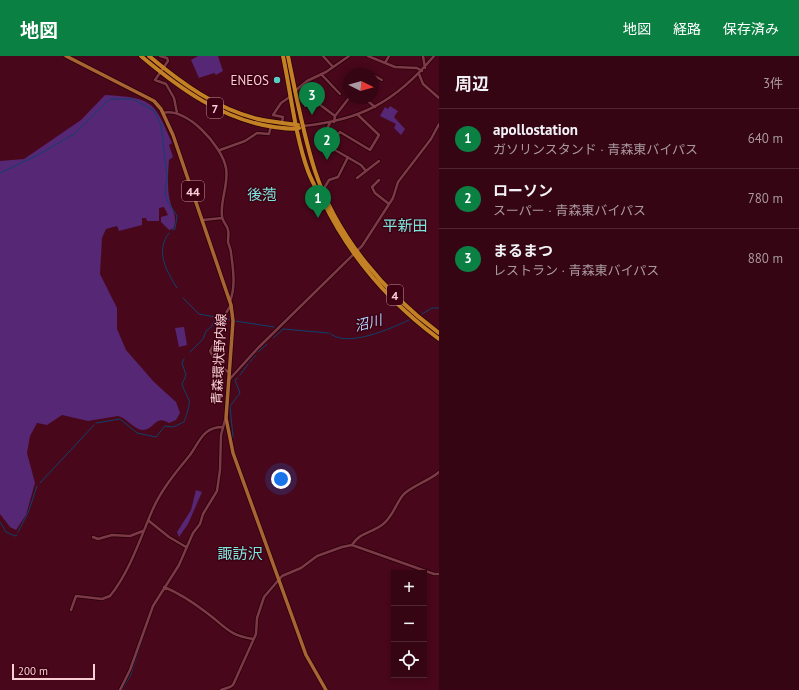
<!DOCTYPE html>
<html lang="ja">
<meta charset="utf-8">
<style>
body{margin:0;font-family:"PT Sans","Noto Sans JP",sans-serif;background:#411322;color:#f1f3f6}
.controls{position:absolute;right:12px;bottom:12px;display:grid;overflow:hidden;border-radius:0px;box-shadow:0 2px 6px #0003}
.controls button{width:36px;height:36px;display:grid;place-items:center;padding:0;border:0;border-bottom:1px solid #502634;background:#360514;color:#f1f3f6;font:20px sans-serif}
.compass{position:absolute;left:343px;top:12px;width:36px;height:36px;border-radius:50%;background:#360514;box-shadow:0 2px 6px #0003;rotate:95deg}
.scale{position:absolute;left:12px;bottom:10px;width:83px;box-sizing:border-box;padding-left:4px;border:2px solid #f9cfd5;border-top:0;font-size:11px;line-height:14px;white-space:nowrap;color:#f9cfd5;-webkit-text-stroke:3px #3d0012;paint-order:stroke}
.you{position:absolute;left:281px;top:423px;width:14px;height:14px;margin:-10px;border:3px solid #fff;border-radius:50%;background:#1a73e8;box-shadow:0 0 0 6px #1a73e833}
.badge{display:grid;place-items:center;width:26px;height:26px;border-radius:50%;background:#0b8043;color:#fff;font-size:13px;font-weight:700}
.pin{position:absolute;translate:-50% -33px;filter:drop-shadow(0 1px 2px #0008)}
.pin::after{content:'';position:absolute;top:21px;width:14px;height:12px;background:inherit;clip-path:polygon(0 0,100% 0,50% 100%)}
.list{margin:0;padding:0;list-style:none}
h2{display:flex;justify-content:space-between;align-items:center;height:52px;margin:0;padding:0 16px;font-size:17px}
h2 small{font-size:13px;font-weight:400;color:#aa99a0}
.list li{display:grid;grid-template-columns:26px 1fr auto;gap:12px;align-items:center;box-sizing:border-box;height:60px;padding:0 16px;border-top:1px solid #502634}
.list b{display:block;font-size:15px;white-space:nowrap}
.list p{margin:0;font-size:13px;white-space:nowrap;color:#aa99a0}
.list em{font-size:13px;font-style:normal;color:#aa99a0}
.icon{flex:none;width:22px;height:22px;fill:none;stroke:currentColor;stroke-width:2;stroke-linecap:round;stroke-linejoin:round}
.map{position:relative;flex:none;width:439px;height:634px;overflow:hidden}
header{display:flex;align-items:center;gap:24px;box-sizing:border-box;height:56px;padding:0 20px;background:#0b8043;color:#fff}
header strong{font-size:19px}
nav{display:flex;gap:22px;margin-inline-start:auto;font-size:14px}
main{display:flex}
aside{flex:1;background:#360514}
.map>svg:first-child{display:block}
</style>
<header>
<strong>地図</strong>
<nav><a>地図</a><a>経路</a><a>保存済み</a></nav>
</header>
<main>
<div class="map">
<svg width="439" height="634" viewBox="0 0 439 634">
<rect width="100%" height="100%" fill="#48071b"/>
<path fill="#552774" d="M198,0H218L223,15L216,19L214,17L199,22L191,4Z
M105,39C152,42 154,44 172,87L169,89L173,101L169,104C168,117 167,133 170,145C173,157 177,159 174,172L169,174L161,166V161L168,159L164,151L159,152V165H147L146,162H142V169L119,175L117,170L106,173L102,182L100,218L117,252V273L126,294L154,326L176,346L180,357L176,364L169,367C155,358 155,373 143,374C134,374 127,362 118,360L88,365L62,359L47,369L37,367L30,380L27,397L35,427L26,459L16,474L10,471L0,458V105L24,103L81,64Z
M390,50L398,55L394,61L405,73L401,79L394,72L396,68L380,60L385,51L388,53Z
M184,271L187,289L179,291L175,272Z
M196,434L202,436L188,468L179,481L177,476L191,454Z"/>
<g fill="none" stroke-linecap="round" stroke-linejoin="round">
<path stroke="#0f416c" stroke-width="1" d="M0,117L36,100L74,78L110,43H133L153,54L157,60L161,69L167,121L165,139L168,146L177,160L175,173L172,174
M169,177C155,195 166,214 177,232
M183,242L199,258L230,264
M422,258L432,252H439
M235,265L274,271
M283,273L329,277
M331,278C348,292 392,272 409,264
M273,282L283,273
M190,296L203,283L206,275L212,270L214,265L219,264
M258,296L267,288
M253,302L256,299
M250,306L252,303
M240,319L248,308
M96,367L120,363L137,377L156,381L165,370L173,371L184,366C185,363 191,347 189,344C187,339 184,335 182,328L186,319L182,307L184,303
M233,381L230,350L240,337L235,324L238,322
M40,427L94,369
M0,466L6,476L15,480L17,479
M18,476L28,457L37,430
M122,634L131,618L147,570"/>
<defs>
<path id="minor" d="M160,0L167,2L168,5L155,24L166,28L174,42L177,57
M323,0L333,11
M368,0L395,11L417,12L422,15
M423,0L425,12
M385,7L389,0
M321,18L340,38
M366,18H367
M419,18L423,28L439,42
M373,19L382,24
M295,35L307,25L326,16L349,0
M364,42L375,51
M305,50L319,48L335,60
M163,57C187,51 222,90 226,112C229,128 220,144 222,160C222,165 227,169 228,174C229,178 228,182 228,186C229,190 231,193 231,197C233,212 236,231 230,245
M282,66L283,61L273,59L281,47L291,40
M334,66L335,60L349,42
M330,67L322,82C329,82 335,83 340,76L370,94L379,79L358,59
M303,70C362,64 396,45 434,0
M332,82L335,94L361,109L366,115
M220,94L245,85L257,77L269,78L271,70
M357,122L379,105
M379,124L372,131L375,137L389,148
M323,134L329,124L338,121L348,101
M203,164L222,162
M228,316L217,307L210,295L220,277L226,257L231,249
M228,325L258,292L362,190L393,142L398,126L431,83L439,68
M149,465L169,481L186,491
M93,481L98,483L112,479L130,480L143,475
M352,489C359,477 371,477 382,469C393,461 395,449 403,439C411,430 429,425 439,416
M164,531C179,537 194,547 207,557C226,571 228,579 253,583
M71,554L76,540L102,543L110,540C130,515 140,483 152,455C161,434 176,416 190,399C200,385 203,371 223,371
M120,634L130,614L153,550L179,509L193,477L200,468L203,458L217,435L220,414L221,379L225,364
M221,634L230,631L233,629L256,578L257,562L264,541L282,520L301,512L317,500L342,491L352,489L434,518H439"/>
<path id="major" d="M66,0L154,45L161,53L173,79L231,249L233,265L226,362L233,397L306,599L326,634"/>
<path id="highway" d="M141,0C179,32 223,64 274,71C282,72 292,74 299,72
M149,0C181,27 217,53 258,63C271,66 285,67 298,69
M283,0C291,38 295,79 308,115C312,126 318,136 323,145C350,201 389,246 439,283
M288,0C296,39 303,78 315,115C337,181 385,237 439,277"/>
</defs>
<use href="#minor" stroke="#260007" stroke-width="4"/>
<use href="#major" stroke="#260007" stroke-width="5"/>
<use href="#highway" stroke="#260007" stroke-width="5.5"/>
<use href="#minor" stroke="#7d3947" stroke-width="2.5"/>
<use href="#major" stroke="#a86432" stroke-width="3.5"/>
<use href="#highway" stroke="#c48024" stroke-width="4"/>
</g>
<circle fill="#55cec5" stroke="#3d0012" stroke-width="1.5" cx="277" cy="24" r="4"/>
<g text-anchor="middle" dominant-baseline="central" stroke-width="3" stroke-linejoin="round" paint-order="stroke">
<g fill="#3d0012" stroke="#c1919a" stroke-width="1">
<rect x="207" y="42" width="16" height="20" rx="3"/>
<rect x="182" y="125" width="22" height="20" rx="3"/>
<rect x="387" y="229" width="16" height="20" rx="3"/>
</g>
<g font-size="12" font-weight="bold" fill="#f9cfd5">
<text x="215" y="52">7</text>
<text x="193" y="135">44</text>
<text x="395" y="239">4</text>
</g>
<g font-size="13" fill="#f9cfd5" stroke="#3d0012" text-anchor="end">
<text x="269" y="24">ENEOS</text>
</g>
<g font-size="13" fill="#f9cfd5" stroke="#3d0012">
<text transform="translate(219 303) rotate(-87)">青森環状野内線</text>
</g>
<g font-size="14" font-style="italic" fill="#a7cff8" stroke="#3d0012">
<text transform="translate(368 267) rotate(-14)">沼川</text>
</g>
<g font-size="15" fill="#7be5dd" stroke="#3d0012">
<text x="262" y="138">後萢</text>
<text x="405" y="169">平新田</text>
<text x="240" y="497">諏訪沢</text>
</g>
</g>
</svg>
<div class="controls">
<button>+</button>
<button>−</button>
<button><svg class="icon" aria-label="locate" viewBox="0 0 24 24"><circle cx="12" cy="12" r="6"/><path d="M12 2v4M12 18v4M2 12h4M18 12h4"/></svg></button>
</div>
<svg class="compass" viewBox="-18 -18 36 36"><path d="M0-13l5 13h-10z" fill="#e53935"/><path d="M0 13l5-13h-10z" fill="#aa99a0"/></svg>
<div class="scale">200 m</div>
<div class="you"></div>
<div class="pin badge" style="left:318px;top:162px">1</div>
<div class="pin badge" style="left:327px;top:104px">2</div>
<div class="pin badge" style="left:312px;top:59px">3</div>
</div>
<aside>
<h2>周辺<small>3件</small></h2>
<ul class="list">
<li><span class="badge">1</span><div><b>apollostation</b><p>ガソリンスタンド · 青森東バイパス</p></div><em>640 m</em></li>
<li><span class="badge">2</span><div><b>ローソン</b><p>スーパー · 青森東バイパス</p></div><em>780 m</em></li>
<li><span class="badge">3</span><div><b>まるまつ</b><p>レストラン · 青森東バイパス</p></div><em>880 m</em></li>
</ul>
</aside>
</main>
